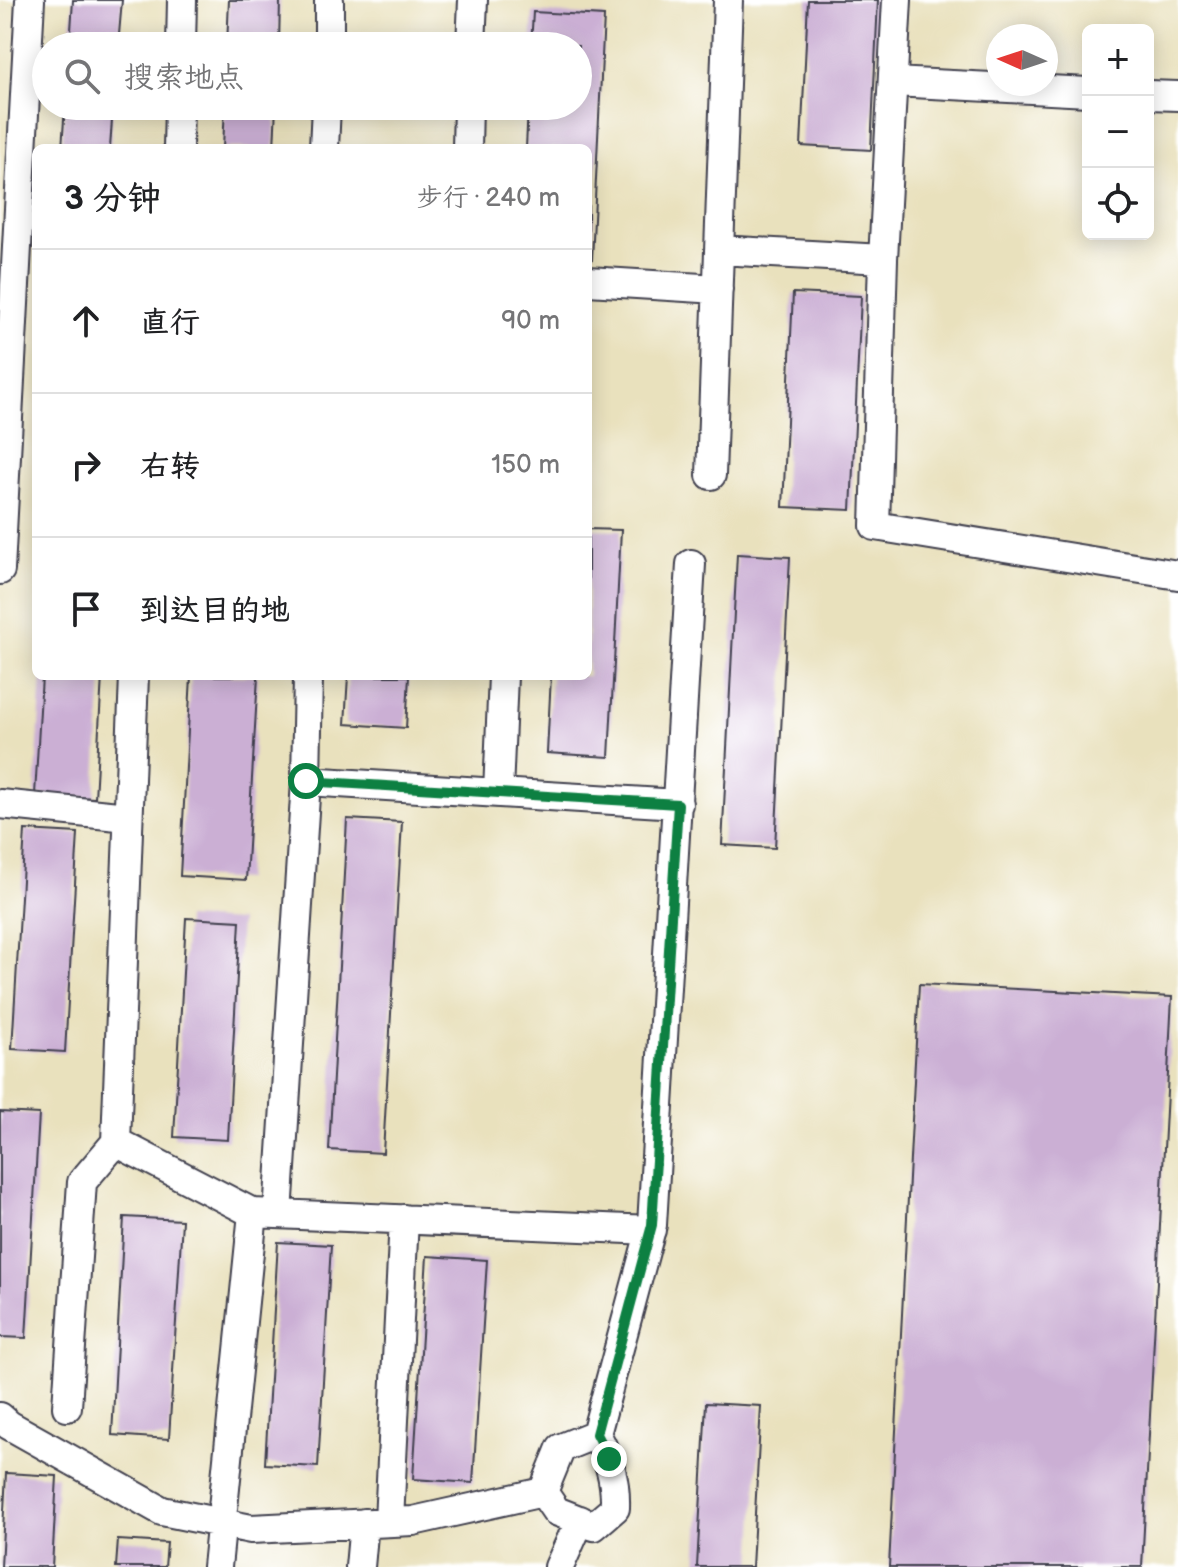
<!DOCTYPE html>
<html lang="zh">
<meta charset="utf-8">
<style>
body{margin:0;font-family:"Balsamiq Sans","LXGW WenKai TC",sans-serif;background:#f2f2f2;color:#202124}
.controls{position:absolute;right:24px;top:24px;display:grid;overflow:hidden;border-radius:12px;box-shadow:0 4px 20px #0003}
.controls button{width:72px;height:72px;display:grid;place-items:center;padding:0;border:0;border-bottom:2px solid #e0e0e0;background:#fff;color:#202124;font:40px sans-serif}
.compass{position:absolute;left:986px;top:24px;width:72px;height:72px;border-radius:50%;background:#fff;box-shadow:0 4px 20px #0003;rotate:273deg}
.stop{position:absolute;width:24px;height:24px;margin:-18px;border:6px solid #0b8043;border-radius:50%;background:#fff}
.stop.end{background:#0b8043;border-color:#fff;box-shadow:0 2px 8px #0008}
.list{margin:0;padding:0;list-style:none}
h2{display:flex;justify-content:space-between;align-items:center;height:104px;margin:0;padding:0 32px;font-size:34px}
h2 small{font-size:26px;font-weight:400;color:#757577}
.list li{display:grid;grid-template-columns:52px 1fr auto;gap:24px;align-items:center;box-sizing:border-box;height:144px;padding:0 32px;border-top:2px solid #e0e0e0}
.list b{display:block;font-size:30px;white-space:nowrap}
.list em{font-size:26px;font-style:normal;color:#757577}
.icon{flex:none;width:44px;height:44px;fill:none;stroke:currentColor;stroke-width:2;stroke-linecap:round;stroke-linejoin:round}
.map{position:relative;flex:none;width:1178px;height:1567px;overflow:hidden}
.search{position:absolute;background:#fff;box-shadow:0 4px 20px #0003;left:32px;top:32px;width:560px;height:88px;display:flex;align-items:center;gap:20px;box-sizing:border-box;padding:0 28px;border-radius:44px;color:#757577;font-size:30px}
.panel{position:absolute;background:#fff;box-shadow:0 4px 20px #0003;left:32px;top:144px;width:560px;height:536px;border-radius:12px}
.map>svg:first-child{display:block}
</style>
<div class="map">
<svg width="1178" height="1567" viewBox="0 0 1178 1567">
<rect width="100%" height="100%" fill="#fff"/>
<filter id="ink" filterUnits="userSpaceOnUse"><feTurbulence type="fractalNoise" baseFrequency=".0125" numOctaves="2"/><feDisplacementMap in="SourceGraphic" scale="16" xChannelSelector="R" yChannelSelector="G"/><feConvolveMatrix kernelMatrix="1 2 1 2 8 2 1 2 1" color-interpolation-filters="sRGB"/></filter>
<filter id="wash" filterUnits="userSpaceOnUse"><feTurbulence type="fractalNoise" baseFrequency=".006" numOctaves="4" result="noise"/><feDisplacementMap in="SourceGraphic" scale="32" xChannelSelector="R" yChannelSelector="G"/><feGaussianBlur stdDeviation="1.8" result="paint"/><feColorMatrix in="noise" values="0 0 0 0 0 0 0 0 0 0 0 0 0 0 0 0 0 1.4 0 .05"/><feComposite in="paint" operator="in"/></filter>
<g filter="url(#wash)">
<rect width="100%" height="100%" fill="#e9e1bd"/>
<g id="blocks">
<path fill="#cbafd4" d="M73,0H122L118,46H70Z
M229,0H280L279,46H227Z
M808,0H878L871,150L801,146Z
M533,12L604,16L592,260L588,259V148H526L528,106H578V46H531Z
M65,106H113L110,148H62Z
M225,106H276L274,148H223Z
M793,293L861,296L851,510L783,507Z
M588,529L621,530L609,757L547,753L551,676H588Z
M737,554L790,557L775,848L722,845Z
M42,676H102L95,798L35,795Z
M191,676H258L246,880L180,876Z
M348,676H409L406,728L345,724Z
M347,819L402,822L383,1153L329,1150Z
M25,830L78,833L65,1052L12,1049Z
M186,918L240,921L228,1140L174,1137Z
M919,984L1172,997L1142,1567H889Z
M0,1112L39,1114L26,1338L0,1337Z
M124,1217L182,1220L169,1439L112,1435Z
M278,1242L331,1245L318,1467L265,1464Z
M427,1256L487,1260L473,1483L413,1479Z
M706,1403L761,1406L752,1567H697Z
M6,1473L57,1476L52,1567H1Z
M118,1540L167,1543L165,1567H116Z"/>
</g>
</g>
<g filter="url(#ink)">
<use href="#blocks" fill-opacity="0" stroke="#403f4e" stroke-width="2"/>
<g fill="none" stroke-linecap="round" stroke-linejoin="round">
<defs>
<path id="minor" d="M897,0L883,259L875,526L1178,575
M181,46L182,0
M329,46V0
M471,46L473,0
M893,82L1088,92
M1148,95L1178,96
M178,148L179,106
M324,148L326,106
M467,148L468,106
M719,250L883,259
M588,281L718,289
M711,475L728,0
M0,570L30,0
M134,676L116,1142L253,1213
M306,781L678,804
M498,792L503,676
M0,804L128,817
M278,1214L306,781L308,676
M67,1407L82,1182L116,1142
M0,1417L9,1425L162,1511L251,1529L413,1521L543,1492L561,1448L596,1434L652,1225L691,564
M543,1492L556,1511L594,1526L615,1508C616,1480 609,1458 596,1434
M389,1521L404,1219
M217,1567L253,1213L651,1230
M360,1567L364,1523
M559,1567L580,1520"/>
</defs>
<use href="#minor" stroke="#403f4e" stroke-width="32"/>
<use href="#minor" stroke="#fff" stroke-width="28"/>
</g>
</g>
<g fill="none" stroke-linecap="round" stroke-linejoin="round" filter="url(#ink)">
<path stroke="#0b8043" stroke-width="10" d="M306,781L678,804L652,1225L596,1434L609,1459"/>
</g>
</svg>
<div class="controls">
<button>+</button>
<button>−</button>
<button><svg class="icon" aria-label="locate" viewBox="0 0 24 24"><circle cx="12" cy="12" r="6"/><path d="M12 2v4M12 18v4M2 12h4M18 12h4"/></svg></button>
</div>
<svg class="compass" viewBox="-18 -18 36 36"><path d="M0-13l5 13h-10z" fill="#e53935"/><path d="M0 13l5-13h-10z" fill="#757577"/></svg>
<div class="stop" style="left:306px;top:781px"></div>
<div class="stop end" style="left:609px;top:1459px"></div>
<div class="search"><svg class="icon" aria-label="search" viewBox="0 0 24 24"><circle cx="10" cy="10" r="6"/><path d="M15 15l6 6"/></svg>搜索地点</div>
<section class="panel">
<h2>3 分钟<small>步行 · 240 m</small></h2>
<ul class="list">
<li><svg class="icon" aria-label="ahead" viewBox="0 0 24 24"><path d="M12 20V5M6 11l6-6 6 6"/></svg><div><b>直行</b></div><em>90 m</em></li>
<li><svg class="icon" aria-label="right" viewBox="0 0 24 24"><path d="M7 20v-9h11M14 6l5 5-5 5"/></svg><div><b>右转</b></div><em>150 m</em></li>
<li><svg class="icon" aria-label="arrive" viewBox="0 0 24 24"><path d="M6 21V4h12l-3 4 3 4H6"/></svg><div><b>到达目的地</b></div></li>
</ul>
</section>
</div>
